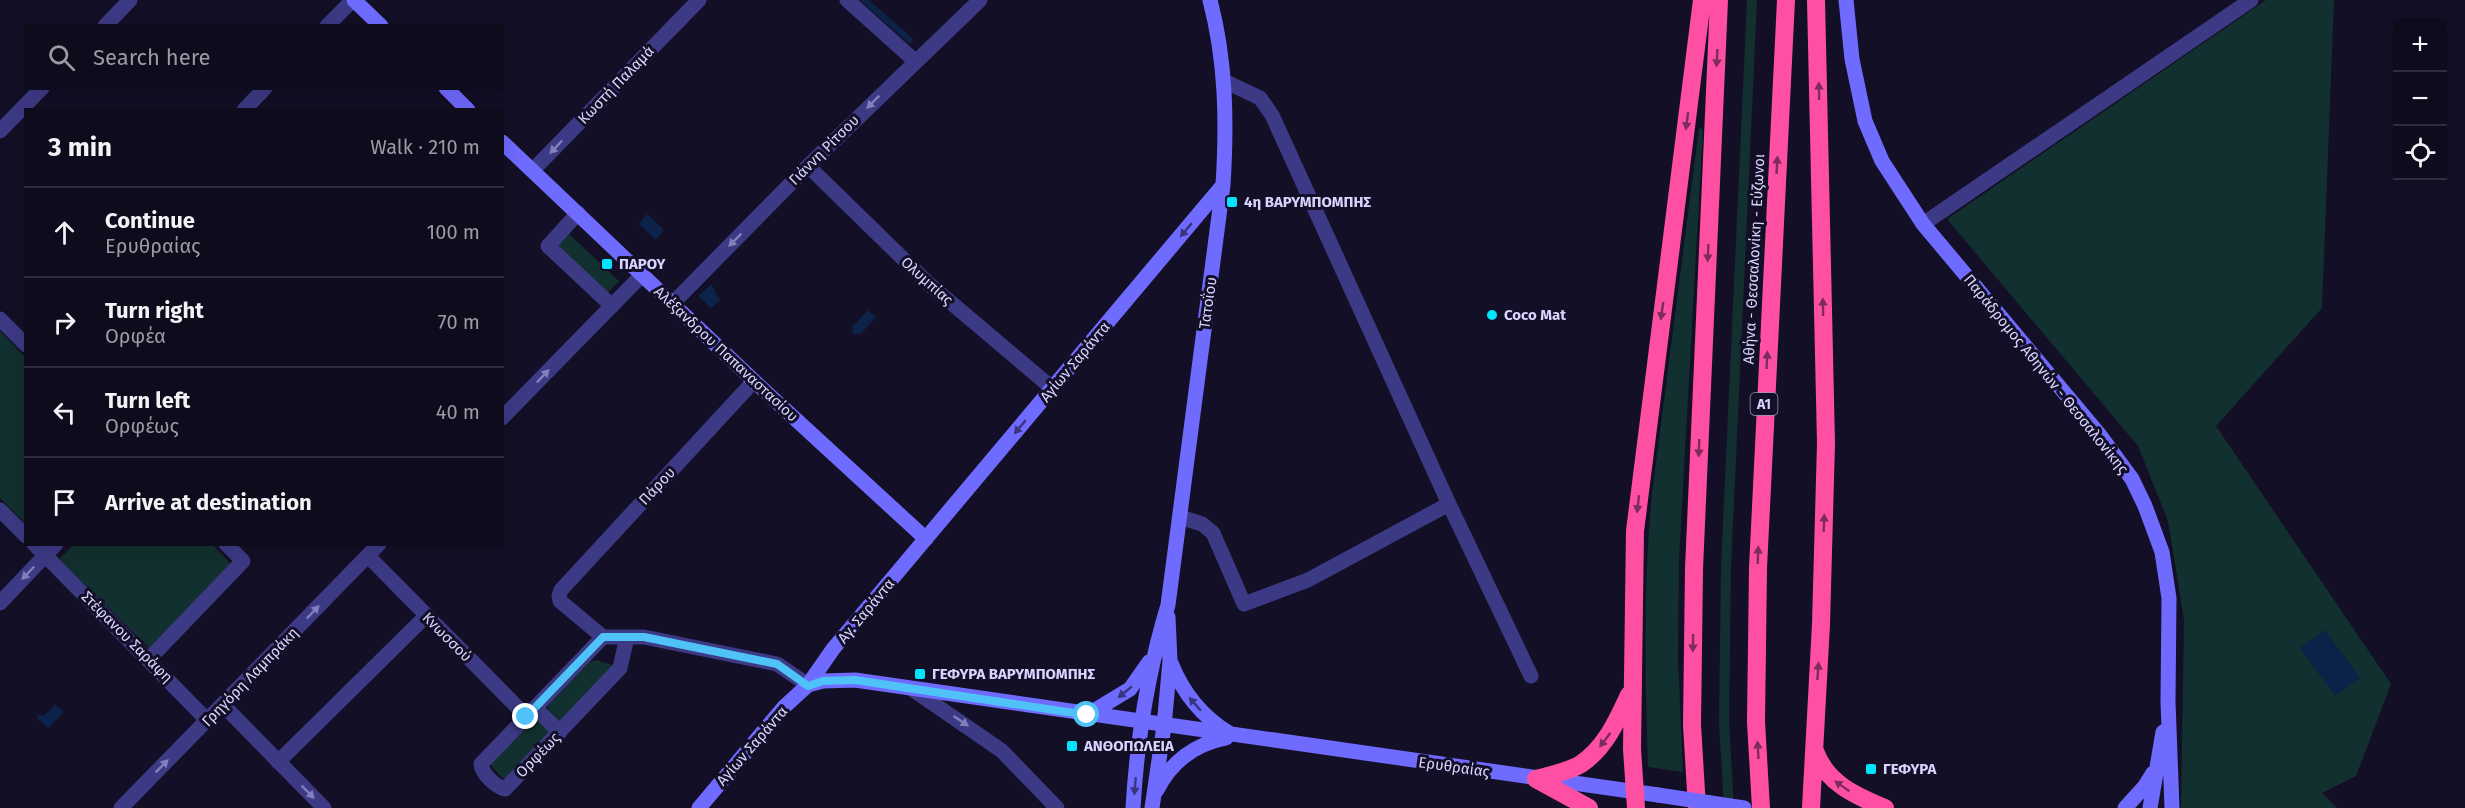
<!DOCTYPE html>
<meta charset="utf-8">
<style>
body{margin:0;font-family:"Fira Sans",sans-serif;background:#171425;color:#f1f3f6}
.controls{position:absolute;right:18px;top:18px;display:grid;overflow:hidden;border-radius:0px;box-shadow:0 6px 24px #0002}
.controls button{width:54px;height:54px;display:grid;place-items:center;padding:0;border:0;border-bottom:2px solid #2e2b3b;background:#0e0b1c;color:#f1f3f6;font:30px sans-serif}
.stop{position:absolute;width:18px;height:18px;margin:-14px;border:4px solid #4fc3f7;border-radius:50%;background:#fff}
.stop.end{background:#4fc3f7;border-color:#fff;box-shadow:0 2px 6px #0008}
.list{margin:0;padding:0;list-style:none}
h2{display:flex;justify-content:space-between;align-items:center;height:78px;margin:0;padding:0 24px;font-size:26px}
h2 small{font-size:20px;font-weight:400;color:#9b9ba3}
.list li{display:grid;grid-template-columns:39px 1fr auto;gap:18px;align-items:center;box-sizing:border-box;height:90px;padding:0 24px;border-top:2px solid #2e2b3b}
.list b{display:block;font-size:22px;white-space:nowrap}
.list p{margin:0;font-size:20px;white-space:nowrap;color:#9b9ba3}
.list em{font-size:20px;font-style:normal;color:#9b9ba3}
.icon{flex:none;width:33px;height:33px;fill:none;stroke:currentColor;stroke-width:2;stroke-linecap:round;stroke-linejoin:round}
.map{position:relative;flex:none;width:2465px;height:808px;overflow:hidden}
.search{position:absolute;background:#0e0b1c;box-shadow:0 6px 24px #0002;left:24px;top:24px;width:480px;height:66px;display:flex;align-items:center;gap:15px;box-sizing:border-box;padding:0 21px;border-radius:0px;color:#9b9ba3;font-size:22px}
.panel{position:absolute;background:#0e0b1c;box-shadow:0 6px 24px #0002;left:24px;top:108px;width:480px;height:438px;border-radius:0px}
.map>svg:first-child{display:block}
</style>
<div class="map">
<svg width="2465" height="808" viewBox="0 0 2465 808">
<rect width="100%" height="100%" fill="#130f26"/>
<path fill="#12302f" d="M1747,0H1757L1731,567L1729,721L1734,808H1724L1719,722L1721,567Z
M2266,0H2334L2322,308L2216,426L2391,684L2356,776L2322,793L2337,808H2181L2184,620L2168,521L2138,446L1947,219Z
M1699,128L1703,129L1679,559L1678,658L1683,772L1648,767C1645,676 1643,585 1652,494Z
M568,233L619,281L607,293L556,245Z
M0,331L25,357V523L0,498Z
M212,544L231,564L151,650L59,559L73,545Z
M596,660L613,665L561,722L548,709V705L590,662Z
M537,719L550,732L508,778H502L492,767L491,762L533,720Z"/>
<path fill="#0c2248" d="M647,214L664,230L656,240L639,224Z
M711,284L720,300L711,308L698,296Z
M868,310L876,317L861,334H853L852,327Z
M2325,630L2360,678L2335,696L2300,648Z
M55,704L64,712L48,728L37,718L38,715L44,716Z"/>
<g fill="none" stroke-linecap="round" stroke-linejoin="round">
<path stroke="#0c2248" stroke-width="6" d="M864,0L910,40"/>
<path stroke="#3d3a85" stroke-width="15" d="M847,0L915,61
M105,26L130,0
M327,26L353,0
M1224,81L1260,98L1272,115L1449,504L1531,676
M244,110L265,88
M0,131L42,88
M808,166L929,284L1052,388
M533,170L699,0
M578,213L548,246L612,306
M1923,224L2251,0
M672,304L808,166L980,0
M0,319L26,345
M502,418L642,275
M0,510L26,536
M1180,517L1202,524L1213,533L1244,604L1308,580L1449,504
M34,544L207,720
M368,556L527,717
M0,603L56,544
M603,637L481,764C482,774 496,787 505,789L620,668L627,637
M603,637L560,601L559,596L561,590L754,381
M603,637H644L777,664L808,685
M149,659L243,561L226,544
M912,689L1002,751L1057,808
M223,705L324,808
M535,708L560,732
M278,762L426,616
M121,808L379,544"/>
<path stroke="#6f6bff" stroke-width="15" d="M354,0L381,26
M1846,0L1852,59L1865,121L1882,161L1923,224L2099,434L2132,479L2145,506L2162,552L2169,598L2168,702L2172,808
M446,88L468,110
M502,142L754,381L926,539
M1171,663C1183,693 1201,716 1229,733
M808,685L823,681L855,680L1658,795
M1087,715L1130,689L1149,662
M1157,790C1171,762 1195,744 1226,738
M699,808L784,707L808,685L833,649L1223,185
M1133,808C1137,739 1148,671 1168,605L1223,185C1227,122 1226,61 1210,0
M1152,808L1164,726L1170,661L1168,617
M2125,808L2145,786L2153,773
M2150,808L2163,732"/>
<path stroke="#ff4fa3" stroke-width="18" d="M1815,751C1826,783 1856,796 1885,808
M1536,779C1550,775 1568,772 1581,764C1605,748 1617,721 1629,695
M1536,779L1589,808
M1636,808L1632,749L1635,531L1702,0
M1697,808L1692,725L1694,569L1719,0
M1761,808L1756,722L1758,568L1786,0
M1811,808L1821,624L1826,443L1816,0"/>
<path stroke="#6f6bff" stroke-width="15" d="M1658,795L1744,808"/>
</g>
<defs><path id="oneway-solid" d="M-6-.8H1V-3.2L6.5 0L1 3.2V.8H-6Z" transform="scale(1.5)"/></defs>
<g fill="#7d2c5e">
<use href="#oneway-solid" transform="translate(1717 58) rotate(93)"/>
<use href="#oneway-solid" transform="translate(1819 91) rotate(-91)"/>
<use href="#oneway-solid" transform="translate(1687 121) rotate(97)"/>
<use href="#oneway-solid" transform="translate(1777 165) rotate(-87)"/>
<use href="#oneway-solid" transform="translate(1708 253) rotate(93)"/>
<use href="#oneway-solid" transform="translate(1823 307) rotate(-91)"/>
<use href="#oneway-solid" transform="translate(1662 311) rotate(98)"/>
<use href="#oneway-solid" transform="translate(1767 360) rotate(-87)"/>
<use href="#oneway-solid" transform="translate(1699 448) rotate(92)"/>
<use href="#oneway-solid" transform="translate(1638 504) rotate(97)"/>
<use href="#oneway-solid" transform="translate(1824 523) rotate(-88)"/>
<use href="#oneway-solid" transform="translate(1758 555) rotate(-88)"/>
<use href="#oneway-solid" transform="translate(1693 643) rotate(91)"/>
<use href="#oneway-solid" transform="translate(1818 671) rotate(-86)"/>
<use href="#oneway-solid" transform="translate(1605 740) rotate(127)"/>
<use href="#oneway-solid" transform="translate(1758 750) rotate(-93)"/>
<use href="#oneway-solid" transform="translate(1842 786) rotate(-145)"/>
</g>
<g fill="#837fbc">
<use href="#oneway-solid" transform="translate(873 102) rotate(135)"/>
<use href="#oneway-solid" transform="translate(556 147) rotate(134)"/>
<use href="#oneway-solid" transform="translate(735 240) rotate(135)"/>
<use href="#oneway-solid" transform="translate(543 376) rotate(-46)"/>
<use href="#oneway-solid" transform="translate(28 573) rotate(134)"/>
<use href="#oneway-solid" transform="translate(313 612) rotate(-46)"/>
<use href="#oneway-solid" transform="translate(961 721) rotate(34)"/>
<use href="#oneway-solid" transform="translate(162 766) rotate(-45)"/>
<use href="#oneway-solid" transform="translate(308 792) rotate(45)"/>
</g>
<g fill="#38347d">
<use href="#oneway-solid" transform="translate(1186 230) rotate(130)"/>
<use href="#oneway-solid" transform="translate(1020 427) rotate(130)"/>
<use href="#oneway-solid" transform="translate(1125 692) rotate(141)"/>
<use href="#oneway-solid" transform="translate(1195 704) rotate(-131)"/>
<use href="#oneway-solid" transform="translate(1135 786) rotate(95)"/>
</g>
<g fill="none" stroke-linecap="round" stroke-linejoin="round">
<path stroke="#4fc3f7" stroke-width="8" d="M526,717L603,637H644L777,664L808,686L823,681L855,680L1087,715"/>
</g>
<g fill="#00e5ff" stroke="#130f26" stroke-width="2">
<rect x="1226" y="196" width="12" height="12" rx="3"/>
<rect x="601" y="258" width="12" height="12" rx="3"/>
<circle cx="1492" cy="315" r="6"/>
<rect x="914" y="668" width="12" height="12" rx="3"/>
<rect x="1066" y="740" width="12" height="12" rx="3"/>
<rect x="1865" y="763" width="12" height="12" rx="3"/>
</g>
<g text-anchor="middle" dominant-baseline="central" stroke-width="6" stroke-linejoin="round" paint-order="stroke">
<rect fill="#130f26" stroke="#9e99be" stroke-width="1.5" x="1750.5" y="393" width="27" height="22" rx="4.5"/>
<g font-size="14" font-weight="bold" fill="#d9d4ff">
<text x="1764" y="404">Α1</text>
</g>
<g font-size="15" fill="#d9d4ff" stroke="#130f26">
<text transform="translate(616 85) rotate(-46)">Κωστή Παλαμά</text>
<text transform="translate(824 150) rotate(-45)">Γιάννη Ρίτσου</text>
<text transform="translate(1754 259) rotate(-87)">Αθήνα - Θεσσαλονίκη - Εύζωνοι</text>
<text transform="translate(927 281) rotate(42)">Ολυμπίας</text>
<text transform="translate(1208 303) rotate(-82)">Τατοΐου</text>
<text transform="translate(726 354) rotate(43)">Αλέξανδρου Παπαναστασίου</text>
<text transform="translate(1075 362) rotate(-50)">Αγίων Σαράντα</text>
<text transform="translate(2046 374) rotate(51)">Παράδρομος Αθηνών - Θεσσαλονίκης</text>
<text transform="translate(657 486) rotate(-47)">Πάρου</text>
<text transform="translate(866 611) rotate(-50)">Αγ. Σαράντα</text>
<text transform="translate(127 637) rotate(45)">Στέφανου Σαράφη</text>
<text transform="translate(447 637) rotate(45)">Κνωσσού</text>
<text transform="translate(250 677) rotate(-46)">Γρηγόρη Λαμπράκη</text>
<text transform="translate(752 746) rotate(-49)">Αγίων Σαράντα</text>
<text transform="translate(538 755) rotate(-46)">Ορφέως</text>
<text transform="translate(1454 767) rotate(8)">Ερυθραίας</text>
</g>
<g font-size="15" font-weight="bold" fill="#d9d4ff" stroke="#130f26" text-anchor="start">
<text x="1244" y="202">4η ΒΑΡΥΜΠΟΜΠΗΣ</text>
<text x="619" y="264">ΠΑΡΟΥ</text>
<text x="1504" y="315">Coco Mat</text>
<text x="932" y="674">ΓΕΦΥΡΑ ΒΑΡΥΜΠΟΜΠΗΣ</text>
<text x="1084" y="746">ΑΝΘΟΠΩΛΕΙΑ</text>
<text x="1883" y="769">ΓΕΦΥΡΑ</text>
</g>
</g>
</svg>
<div class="controls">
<button>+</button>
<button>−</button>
<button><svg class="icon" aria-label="locate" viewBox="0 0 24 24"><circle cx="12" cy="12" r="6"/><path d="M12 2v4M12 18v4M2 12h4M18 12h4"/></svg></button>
</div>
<div class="stop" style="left:1087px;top:715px"></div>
<div class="stop end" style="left:526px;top:717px"></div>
<div class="search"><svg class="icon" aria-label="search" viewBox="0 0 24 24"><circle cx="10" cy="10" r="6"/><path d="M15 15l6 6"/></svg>Search here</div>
<section class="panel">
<h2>3 min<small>Walk · 210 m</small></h2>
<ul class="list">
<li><svg class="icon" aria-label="ahead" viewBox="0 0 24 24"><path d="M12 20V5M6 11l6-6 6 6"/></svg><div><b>Continue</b><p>Ερυθραίας</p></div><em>100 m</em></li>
<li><svg class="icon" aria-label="right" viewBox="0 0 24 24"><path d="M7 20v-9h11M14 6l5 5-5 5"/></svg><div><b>Turn right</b><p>Ορφέα</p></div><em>70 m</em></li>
<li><svg class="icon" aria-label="left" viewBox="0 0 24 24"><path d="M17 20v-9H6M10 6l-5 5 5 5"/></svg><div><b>Turn left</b><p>Ορφέως</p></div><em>40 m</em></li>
<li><svg class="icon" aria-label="arrive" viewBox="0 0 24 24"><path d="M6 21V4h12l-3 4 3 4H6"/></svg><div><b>Arrive at destination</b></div></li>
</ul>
</section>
</div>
